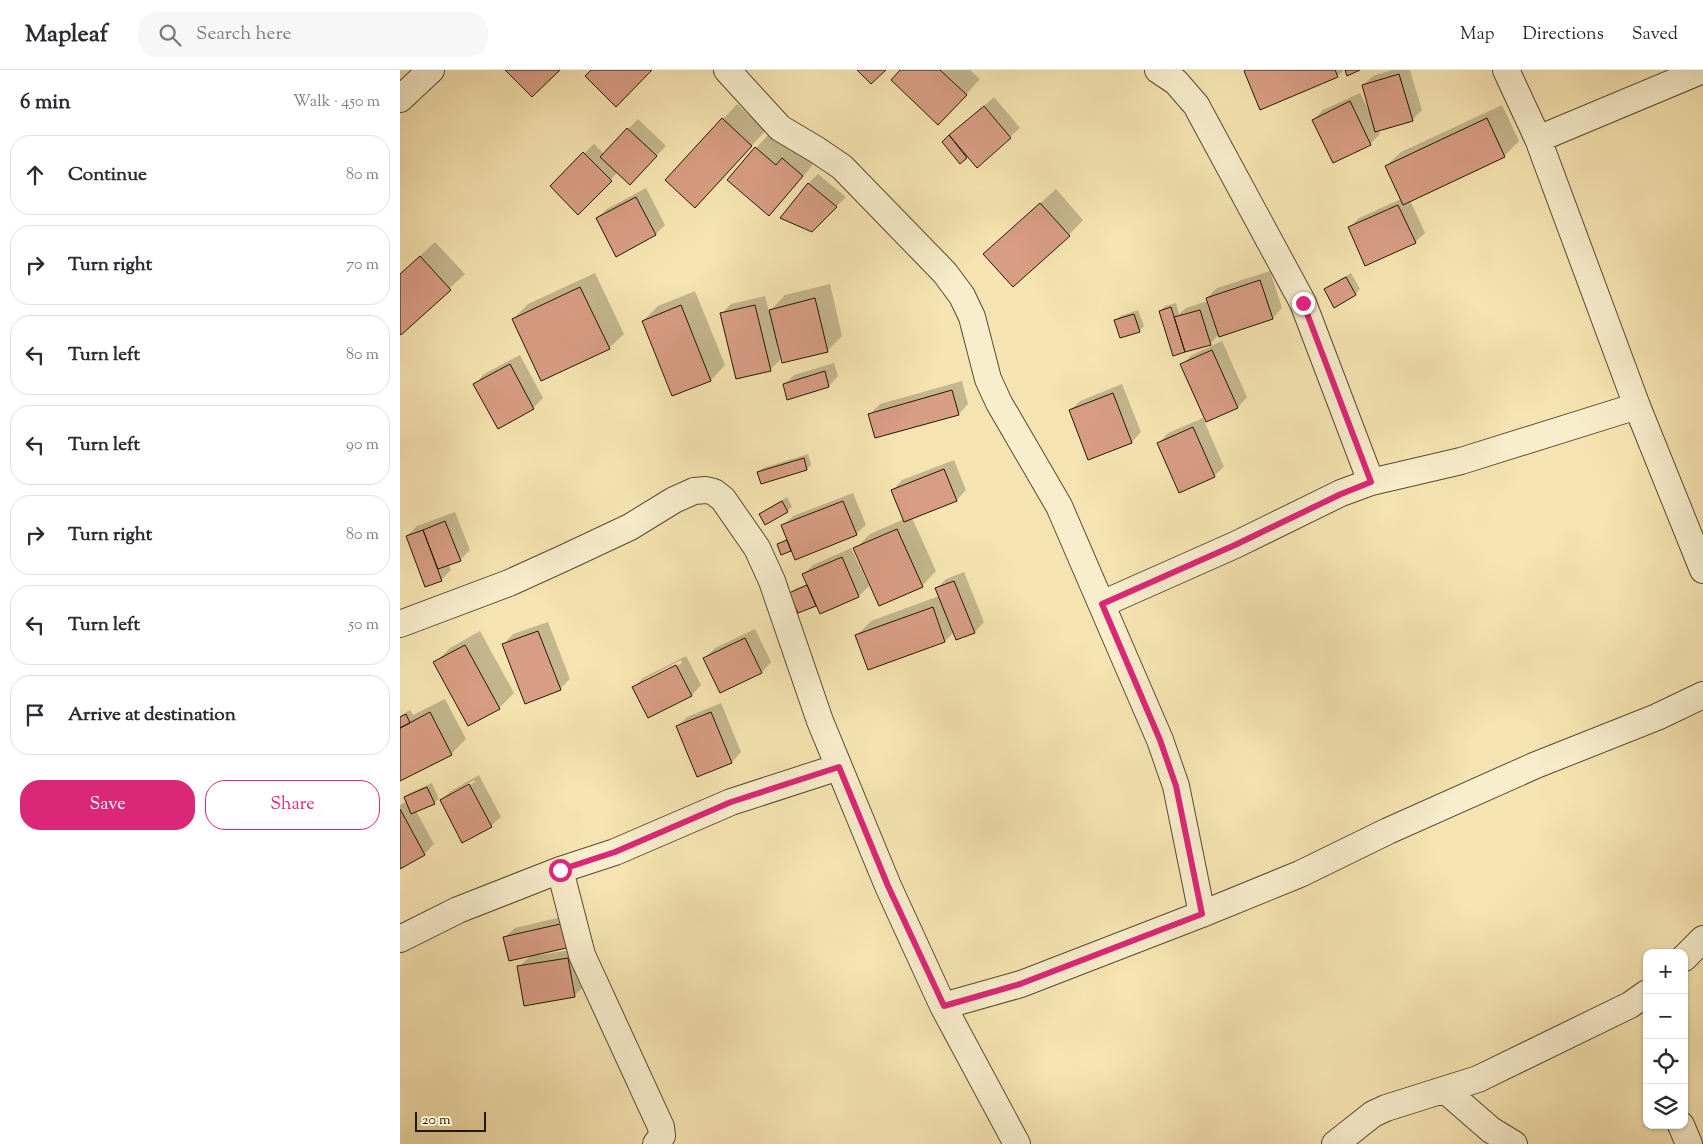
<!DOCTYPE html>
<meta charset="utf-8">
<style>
body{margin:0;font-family:"Sorts Mill Goudy",serif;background:#f7f7f7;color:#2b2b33}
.controls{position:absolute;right:15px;bottom:15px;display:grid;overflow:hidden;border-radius:10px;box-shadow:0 1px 4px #0004}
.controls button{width:45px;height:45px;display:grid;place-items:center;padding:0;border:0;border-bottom:1px solid #e1e1e2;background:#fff;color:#2b2b33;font:25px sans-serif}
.scale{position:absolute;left:15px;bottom:12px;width:71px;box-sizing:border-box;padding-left:5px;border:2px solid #241605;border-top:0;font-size:14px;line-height:18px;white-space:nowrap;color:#241605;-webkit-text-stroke:4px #f8edcc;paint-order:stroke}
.stop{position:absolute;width:15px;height:15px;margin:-11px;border:4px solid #db2777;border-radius:50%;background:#fff}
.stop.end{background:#db2777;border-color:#fff;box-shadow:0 1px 5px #0008}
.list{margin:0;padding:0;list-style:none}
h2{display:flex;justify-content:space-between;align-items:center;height:65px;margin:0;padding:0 20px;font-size:21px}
h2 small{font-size:16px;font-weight:400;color:#7c7c81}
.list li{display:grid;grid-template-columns:32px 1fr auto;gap:15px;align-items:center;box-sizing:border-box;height:80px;margin:0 10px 10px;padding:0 10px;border:1px solid #e1e1e2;border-radius:20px}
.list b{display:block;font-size:19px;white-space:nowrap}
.list em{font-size:16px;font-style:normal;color:#7c7c81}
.actions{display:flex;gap:10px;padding:15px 20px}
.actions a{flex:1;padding:11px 0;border:1px solid #db2777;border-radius:20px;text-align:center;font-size:18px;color:#db2777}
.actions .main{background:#db2777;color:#fff}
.icon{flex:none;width:28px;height:28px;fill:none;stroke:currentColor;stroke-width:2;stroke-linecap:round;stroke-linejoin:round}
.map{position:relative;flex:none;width:1303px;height:1074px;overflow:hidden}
header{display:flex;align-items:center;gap:30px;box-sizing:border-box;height:70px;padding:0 25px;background:#fff;border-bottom:1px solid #e1e1e2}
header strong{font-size:24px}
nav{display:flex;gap:28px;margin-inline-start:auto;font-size:18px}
.search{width:350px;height:45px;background:#f7f7f7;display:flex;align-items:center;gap:12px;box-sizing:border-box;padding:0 18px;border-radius:20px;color:#7c7c81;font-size:19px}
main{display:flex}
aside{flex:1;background:#fff}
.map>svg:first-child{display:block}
</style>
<header>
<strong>Mapleaf</strong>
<div class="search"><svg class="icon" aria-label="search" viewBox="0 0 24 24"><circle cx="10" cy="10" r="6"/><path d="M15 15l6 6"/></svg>Search here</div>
<nav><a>Map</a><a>Directions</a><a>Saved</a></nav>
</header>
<main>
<aside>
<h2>6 min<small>Walk · 450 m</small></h2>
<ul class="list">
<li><svg class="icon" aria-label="ahead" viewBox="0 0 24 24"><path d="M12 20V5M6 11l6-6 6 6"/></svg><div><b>Continue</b></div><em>80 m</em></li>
<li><svg class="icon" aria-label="right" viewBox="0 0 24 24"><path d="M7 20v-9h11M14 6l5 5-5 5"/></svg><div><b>Turn right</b></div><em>70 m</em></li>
<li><svg class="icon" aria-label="left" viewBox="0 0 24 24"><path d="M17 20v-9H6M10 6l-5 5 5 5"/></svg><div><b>Turn left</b></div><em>80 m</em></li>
<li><svg class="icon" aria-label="left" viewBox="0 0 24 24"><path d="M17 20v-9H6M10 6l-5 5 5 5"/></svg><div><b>Turn left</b></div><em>90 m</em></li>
<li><svg class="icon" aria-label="right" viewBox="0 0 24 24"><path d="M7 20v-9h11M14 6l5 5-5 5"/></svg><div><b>Turn right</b></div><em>80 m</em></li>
<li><svg class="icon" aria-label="left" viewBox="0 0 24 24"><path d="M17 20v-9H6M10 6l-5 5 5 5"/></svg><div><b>Turn left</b></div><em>50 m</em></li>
<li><svg class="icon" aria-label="arrive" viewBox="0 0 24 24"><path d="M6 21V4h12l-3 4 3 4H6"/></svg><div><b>Arrive at destination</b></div></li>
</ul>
<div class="actions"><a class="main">Save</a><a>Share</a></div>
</aside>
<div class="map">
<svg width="1303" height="1074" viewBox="0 0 1303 1074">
<rect width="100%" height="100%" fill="#f5e4b1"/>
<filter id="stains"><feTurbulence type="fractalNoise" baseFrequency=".004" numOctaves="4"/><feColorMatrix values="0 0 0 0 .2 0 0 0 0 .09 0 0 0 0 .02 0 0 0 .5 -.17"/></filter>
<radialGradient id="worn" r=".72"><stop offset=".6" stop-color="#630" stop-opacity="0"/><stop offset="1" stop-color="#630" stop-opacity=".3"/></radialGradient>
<path fill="#0003" fill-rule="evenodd" d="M502,0H570L580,9L553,39Z
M847,0H944L937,6Z
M992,0H1010L1022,40L1012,50L978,59L980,64L970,74L913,50L923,40L960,23L969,41H970L963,15L973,6Z
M594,27L620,58L610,67L568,86L560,92L543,72Z
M337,34L366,60L295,137L323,49Z
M1102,35L1119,71L1104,86L1010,130L1025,163L1015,172L949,158L959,148L1001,129L986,96L1001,82Z
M238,49L266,76L230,113L218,102L178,143L151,116L194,74L204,84Z
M370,63L391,81L398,74L416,91L383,130L369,144L356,78Z
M418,104L446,127L411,161L408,114Z
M246,118L265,155L256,164L197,148L207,139Z
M656,119L683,150L669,165L600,170Z
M35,172L65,204L1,264L0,262V205Z
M870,201L882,238L873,248L820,265L819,264L810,274L760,241L765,236L776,233L779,244L786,238L808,231L807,228L817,218Z
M195,203L224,264L209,278L113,249L128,234Z
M951,203L960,219L956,224L934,236L925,219L930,215Z
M430,214L442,266L428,280L377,276L380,290L370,300L321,244L331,234L365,226L369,242L385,225Z
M295,221L325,295L311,310L273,325L243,251L258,236Z
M738,240L744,256L739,261L716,251L720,246Z
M822,271L847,327L838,337L782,295L792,285Z
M120,285L143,328L133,338L75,314L84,304Z
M434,293L438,306L429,316L384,315L394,305Z
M562,311L568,334L559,344H470L480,334Z
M722,314L741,362L732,372L670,340L680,331Z
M803,348L824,397L814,406L759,373L768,363Z
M408,384L411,395L407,399L362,413L358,402L363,398Z
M554,390L566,420L557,430L512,448L536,501L522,516L455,479L470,464L504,449L493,420L502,410Z
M453,423L466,455L456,464L390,480L379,475L388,468L383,456L393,446Z
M387,427L392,437L387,441L360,444L365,440Z
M55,442L70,480L60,490L49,494L51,500L41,510L7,466L17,456Z
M451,478L469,516L459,526L420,543L416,534L399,542L390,524L395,519L407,514L403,505L413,495Z
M564,502L584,552L575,562L556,569L554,562L545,571L457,565L471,551L539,526L536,519L546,509Z
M148,552L170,609L160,619L104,574L113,564Z
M355,559L371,592L362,602L321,621L305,588L315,578Z
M80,561L114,623L99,638L35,593L50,578Z
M286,586L301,615L292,625L249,647L234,618L243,608ZM281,590L282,593L243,613V610Z
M45,629L66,669L51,684L0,708V646L10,640L13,645Z
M321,633L341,682L332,692L298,706L278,656L287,647Z
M79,705L101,747L91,756L41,730L51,721ZM74,710L75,712L51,725V723Z
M32,713L39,729L34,733L16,741L34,774L24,784L0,797V735L7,731L6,727L10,723Z
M178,843L140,883V885L178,879L184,916L174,926L119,897L131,885L105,867L115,858Z"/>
<path fill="#d89e84" stroke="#241605" d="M105,0H160L132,27Z
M191,0H252L216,37L185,6Z
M457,0H486L471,14Z
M500,0H540L567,25L538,55L491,10Z
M846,0H935L938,7L860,40L844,1Z
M945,0H960L947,6Z
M999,4L1013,51L975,62L962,15Z
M950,31L971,75L933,93L912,50Z
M584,36L611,68L577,98L549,65Z
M322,48L352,76L295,138L265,110Z
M1087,48L1105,87L1003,135L985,96Z
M227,58L257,86L230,115L200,87Z
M549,65L567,88L560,94L542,72Z
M355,77L376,95L382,88L403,106L369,146L327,110Z
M183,82L212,111L178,145L150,116Z
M408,113L437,137L412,162L380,148Z
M236,127L256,165L216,187L196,148Z
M640,133L670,166L613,217L583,184Z
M998,135L1016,173L965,196L948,157Z
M20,186L51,220L1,265L0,264V204Z
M946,207L956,225L934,238L924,219Z
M860,210L873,249L819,267L806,228Z
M180,217L210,279L141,311L112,249Z
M415,228L428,282L382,293L369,240Z
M281,235L311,311L272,326L242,251Z
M355,235L371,301L336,309L320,243Z
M771,237L785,282L773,286L759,241Z
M800,240L811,275L785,282L774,247Z
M734,244L740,262L720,268L714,250Z
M812,280L838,338L806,352L780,294Z
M110,294L134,339L98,359L73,314Z
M425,301L429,317L387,330L383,314Z
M552,320L559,345L475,368L468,344Z
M713,323L732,373L688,390L669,340Z
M793,357L815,407L779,423L757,373Z
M404,388L407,400L361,414L357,402Z
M544,399L557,431L504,452L491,420Z
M382,431L388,442L365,455L359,444Z
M443,431L457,465L395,490L381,455Z
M45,451L61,491L38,499L23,460Z
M497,459L523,517L479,536L453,478Z
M23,460L42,511L25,517L6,466Z
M387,470L391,481L381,485L377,474Z
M442,487L459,527L420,544L402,504Z
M554,511L575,563L556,570L535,518Z
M407,515L416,536L398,543L389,523Z
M533,537L545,572L468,600L455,565Z
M138,561L161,620L125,634L102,574Z
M345,568L362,603L320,623L303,588Z
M65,575L100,639L68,656L33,592Z
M276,595L292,626L248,648L232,617Z
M30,642L52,685L0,711V658Z
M311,642L332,693L297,707L276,656Z
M6,644L10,653L0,658V647Z
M69,714L92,757L62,773L40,730Z
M27,717L35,734L11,744L4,727Z
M0,739L25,785L0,799Z
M169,852L175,876L109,891L103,867Z
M168,888L175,927L124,936L117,896Z"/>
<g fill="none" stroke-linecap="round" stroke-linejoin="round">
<defs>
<path id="minor" d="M327,0L380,58L417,80L442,97L545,203L562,226L572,247L588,309L599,333L659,436L760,670L776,716L802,844
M758,0L776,12L796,35L903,233L971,412
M1106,0L1138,69L1237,336L1303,500
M0,29L31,0
M1138,69L1303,0
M702,534L835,475L941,423L971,412L1061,391L1237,336
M0,554L109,513L164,488L230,457L274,430L294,421L306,420L314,422L323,429L357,478L372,511L420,651L488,816L543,936L617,1074
M160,800L182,885L261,1057L262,1066L256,1074
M0,869L58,840L160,800L215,782L331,732L439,697
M1284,888L1303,869
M543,936L621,914L802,844L900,804L988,761L1136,695L1257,647L1303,625
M1045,1020L1091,1060L1114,1074
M1281,1055L1289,1074
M935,1074L973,1044L986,1038L1078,1009L1230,935L1247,923"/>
</defs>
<use href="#minor" stroke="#584a30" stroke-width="28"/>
<use href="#minor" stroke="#f8edcc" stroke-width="26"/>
</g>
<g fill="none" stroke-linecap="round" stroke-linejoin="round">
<path stroke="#db2777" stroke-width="6" d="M160,800L215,782L331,732L439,697L488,816L544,936L620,914L802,844L776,716L760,670L702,534L835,475L941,424L971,412L903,233"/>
</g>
<rect width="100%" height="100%" filter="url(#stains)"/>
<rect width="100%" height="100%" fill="url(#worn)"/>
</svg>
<div class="controls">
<button>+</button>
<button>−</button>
<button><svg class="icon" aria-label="locate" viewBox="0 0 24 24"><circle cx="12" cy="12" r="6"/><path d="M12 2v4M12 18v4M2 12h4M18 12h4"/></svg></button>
<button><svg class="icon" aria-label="layers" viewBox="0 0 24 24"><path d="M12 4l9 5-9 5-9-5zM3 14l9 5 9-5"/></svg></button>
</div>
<div class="scale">20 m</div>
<div class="stop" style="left:160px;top:800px"></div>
<div class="stop end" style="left:903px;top:233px"></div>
</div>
</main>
